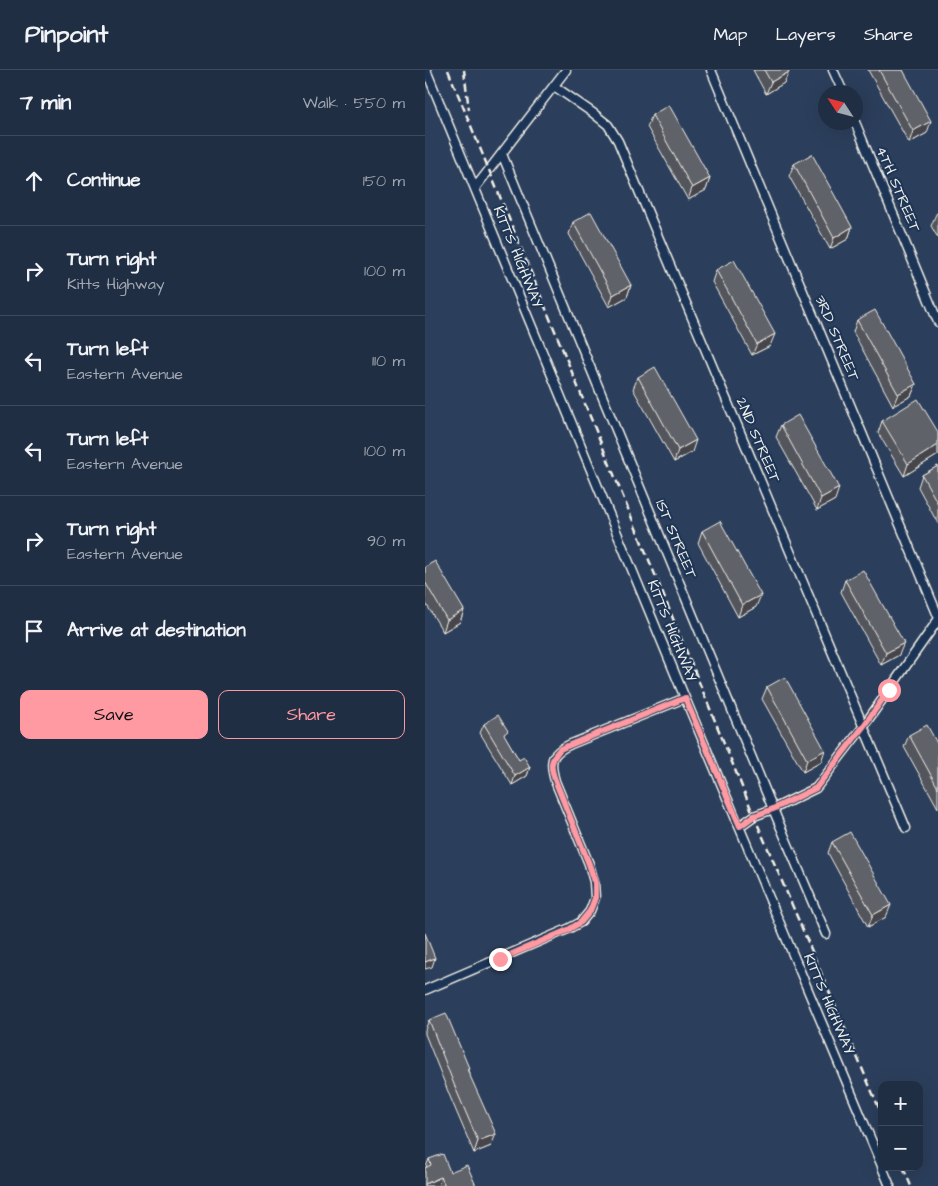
<!DOCTYPE html>
<meta charset="utf-8">
<style>
body{margin:0;font-family:"Architects Daughter",sans-serif;background:#28364b;color:#f1f3f6}
.controls{position:absolute;right:15px;bottom:15px;display:grid;overflow:hidden;border-radius:10px;box-shadow:0 5px 20px #0002}
.controls button{width:45px;height:45px;display:grid;place-items:center;padding:0;border:0;border-bottom:1px solid #3d4a5d;background:#202e44;color:#f1f3f6;font:25px sans-serif}
.compass{position:absolute;left:393px;top:15px;width:45px;height:45px;border-radius:50%;background:#202e44;box-shadow:0 5px 20px #0002;rotate:306deg}
.stop{position:absolute;width:15px;height:15px;margin:-11px;border:4px solid #ff9aa2;border-radius:50%;background:#fff}
.stop.end{background:#ff9aa2;border-color:#fff;box-shadow:0 1px 5px #0008}
.list{margin:0;padding:0;list-style:none}
h2{display:flex;justify-content:space-between;align-items:center;height:65px;margin:0;padding:0 20px;font-size:21px}
h2 small{font-size:16px;font-weight:400;color:#a2a8b2}
.list li{display:grid;grid-template-columns:32px 1fr auto;gap:15px;align-items:center;box-sizing:border-box;height:90px;padding:0 20px;border-top:1px solid #3d4a5d}
.list b{display:block;font-size:19px;white-space:nowrap}
.list p{margin:0;font-size:16px;white-space:nowrap;color:#a2a8b2}
.list em{font-size:16px;font-style:normal;color:#a2a8b2}
.actions{display:flex;gap:10px;padding:15px 20px}
.actions a{flex:1;padding:11px 0;border:1px solid #ff9aa2;border-radius:10px;text-align:center;font-size:18px;color:#ff9aa2}
.actions .main{background:#ff9aa2;color:#111}
.icon{flex:none;width:28px;height:28px;fill:none;stroke:currentColor;stroke-width:2;stroke-linecap:round;stroke-linejoin:round}
.map{position:relative;flex:none;width:513px;height:1116px;overflow:hidden}
header{display:flex;align-items:center;gap:30px;box-sizing:border-box;height:70px;padding:0 25px;background:#202e44;border-bottom:1px solid #3d4a5d}
header strong{font-size:24px}
nav{display:flex;gap:28px;margin-inline-start:auto;font-size:18px}
main{display:flex}
aside{flex:1;background:#202e44}
.map>svg:first-child{display:block}
</style>
<header>
<strong>Pinpoint</strong>
<nav><a>Map</a><a>Layers</a><a>Share</a></nav>
</header>
<main>
<aside>
<h2>7 min<small>Walk · 550 m</small></h2>
<ul class="list">
<li><svg class="icon" aria-label="ahead" viewBox="0 0 24 24"><path d="M12 20V5M6 11l6-6 6 6"/></svg><div><b>Continue</b></div><em>150 m</em></li>
<li><svg class="icon" aria-label="right" viewBox="0 0 24 24"><path d="M7 20v-9h11M14 6l5 5-5 5"/></svg><div><b>Turn right</b><p>Kitts Highway</p></div><em>100 m</em></li>
<li><svg class="icon" aria-label="left" viewBox="0 0 24 24"><path d="M17 20v-9H6M10 6l-5 5 5 5"/></svg><div><b>Turn left</b><p>Eastern Avenue</p></div><em>110 m</em></li>
<li><svg class="icon" aria-label="left" viewBox="0 0 24 24"><path d="M17 20v-9H6M10 6l-5 5 5 5"/></svg><div><b>Turn left</b><p>Eastern Avenue</p></div><em>100 m</em></li>
<li><svg class="icon" aria-label="right" viewBox="0 0 24 24"><path d="M7 20v-9h11M14 6l5 5-5 5"/></svg><div><b>Turn right</b><p>Eastern Avenue</p></div><em>90 m</em></li>
<li><svg class="icon" aria-label="arrive" viewBox="0 0 24 24"><path d="M6 21V4h12l-3 4 3 4H6"/></svg><div><b>Arrive at destination</b></div></li>
</ul>
<div class="actions"><a class="main">Save</a><a>Share</a></div>
</aside>
<div class="map">
<svg width="513" height="1116" viewBox="0 0 513 1116">
<rect width="100%" height="100%" fill="#2b3e5b"/>
<filter id="ink" filterUnits="userSpaceOnUse"><feTurbulence type="fractalNoise" baseFrequency=".02" numOctaves="2"/><feDisplacementMap in="SourceGraphic" scale="10" xChannelSelector="R" yChannelSelector="G"/><feConvolveMatrix kernelMatrix="1 2 1 2 8 2 1 2 1" color-interpolation-filters="sRGB"/></filter>
<g filter="url(#ink)">
<g fill="none" stroke-linecap="round" stroke-linejoin="round">
<defs>
<path id="minor" d="M1,0L260,628L457,1096
M286,0L513,546
M408,0L418,22
M129,16L168,43L183,55L193,71L481,758
M430,52L513,252
M77,84L348,739L401,864
M50,118L141,0
M315,756L329,746L348,739L391,718L438,657L513,550
M0,920L143,859L156,852L165,841L170,828L169,812L164,794L130,711C124,690 126,683 146,674L260,628
M457,1097L465,1116"/>
</defs>
<use href="#minor" stroke="#f4f1e8" stroke-width="11"/>
<use href="#minor" stroke="#1d3557" stroke-width="8"/>
<path stroke="#f4f1e8" stroke-width="2.5" stroke-dasharray="8 4" stroke-linecap="butt" d="M23,0L329,746L457,1045
M39,0L44,40
M478,1097L486,1116"/>
</g>
<path fill="#53545c" stroke="#f4f1e8" d="M328,0H363L359,13L341,24Z
M443,0H478L502,63L484,73Z
M227,45L285,108L281,120L263,130L222,57Z
M369,94L427,157L423,169L405,179L364,106Z
M513,142V168L506,156L511,144Z
M148,152L206,215L202,227L184,237L144,164Z
M291,200L345,276L327,285L287,212Z
M432,250L491,314L486,326L468,336L428,262Z
M213,307L267,382L249,392L208,319Z
M457,351L513,362V385L479,406L453,363Z
M356,355L410,430L392,440L351,367Z
M513,396V454L493,417L497,405Z
M277,461L331,537L313,547L273,473Z
M0,497L39,540L35,552L18,562L0,532Z
M420,510L474,585L456,595L416,522Z
M342,617L396,692L378,702L337,629Z
M59,654L81,668L94,690L105,697L102,706L87,715L55,663Z
M484,665L513,675V738L479,677Z
M407,772L461,847L443,857L403,783Z
M4,950L44,998L43,1000L66,1076L49,1083L26,1029L0,964V960Z
M4,1089L25,1102L51,1116H0L1,1097Z"/>
<path fill="#44454b" stroke="#f4f1e8" d="M364,2L359,13L341,24L346,12Z
M506,51L502,63L484,73L488,61Z
M285,108L281,120L263,130L267,118Z
M427,157L423,169L405,179L409,168Z
M206,215L202,227L184,237L188,225Z
M350,264L345,276L327,285L332,274Z
M491,314L486,326L468,336L473,324Z
M271,370L267,382L249,392L253,380Z
M513,375V385L479,406L483,394Z
M414,418L410,430L392,440L396,428Z
M336,525L331,537L313,547L317,535Z
M39,540L35,552L18,562L22,550Z
M479,573L474,585L456,595L461,583Z
M400,680L396,692L378,702L382,690Z
M105,697L102,706L87,715L90,706Z
M466,835L461,847L443,857L448,845Z
M10,888L7,897L0,899V892Z
M71,1064L66,1076L49,1083L53,1071Z
M16,1107L13,1116H0V1114Z"/>
<path fill="#61626b" stroke="#f4f1e8" d="M339,0H363L364,2L346,12Z
M454,0H478L506,51L488,61Z
M244,35L285,108L267,118L227,45Z
M387,84L427,157L409,168L369,94Z
M166,142L206,215L188,225L148,152Z
M309,190L350,264L332,274L291,200Z
M450,240L491,314L473,324L432,250Z
M230,297L271,370L253,380L213,307Z
M493,329L513,362V375L483,394L457,351Z
M373,345L414,418L396,428L356,355Z
M513,396V434L497,405Z
M295,451L336,525L317,535L277,461Z
M10,491L39,540L22,550L0,512V497Z
M438,500L479,573L461,583L420,510Z
M360,607L400,680L382,690L342,617Z
M73,645L83,661L79,664L94,690L99,687L105,697L90,706L59,654Z
M502,655L513,675V718L484,665Z
M425,762L466,835L448,845L407,772Z
M0,863L10,888L0,892Z
M21,943L44,998L42,999L71,1064L53,1071L30,1017L4,950Z
M18,1084L25,1102L42,1095L51,1116H20L16,1107L0,1114V1098L6,1095L4,1089Z"/>
</g>
<g fill="none" stroke-linecap="round" stroke-linejoin="round" filter="url(#ink)">
<path stroke="#ff9aa2" stroke-width="6" d="M75,889L143,860L156,852L165,841L170,828V812L164,794L130,710C125,696 125,691 135,679L260,628L315,756L329,746L348,739L391,718L438,657L464,620"/>
</g>
<g text-anchor="middle" dominant-baseline="central" stroke-width="4" stroke-linejoin="round" paint-order="stroke">
<g font-size="15" fill="#f4f1e8" stroke="#1d3557">
<text transform="translate(473 119) rotate(67)">4TH STREET</text>
<text transform="translate(93 187) rotate(68)">KITTS HIGHWAY</text>
<text transform="translate(412 268) rotate(67)">3RD STREET</text>
<text transform="translate(333 370) rotate(67)">2ND STREET</text>
<text transform="translate(251 469) rotate(67)">1ST STREET</text>
<text transform="translate(247 561) rotate(68)">KITTS HIGHWAY</text>
<text transform="translate(404 934) rotate(67)">KITTS HIGHWAY</text>
</g>
</g>
</svg>
<div class="controls">
<button>+</button>
<button>−</button>
</div>
<svg class="compass" viewBox="-18 -18 36 36"><path d="M0-13l5 13h-10z" fill="#e53935"/><path d="M0 13l5-13h-10z" fill="#a2a8b2"/></svg>
<div class="stop" style="left:464px;top:620px"></div>
<div class="stop end" style="left:75px;top:889px"></div>
</div>
</main>
